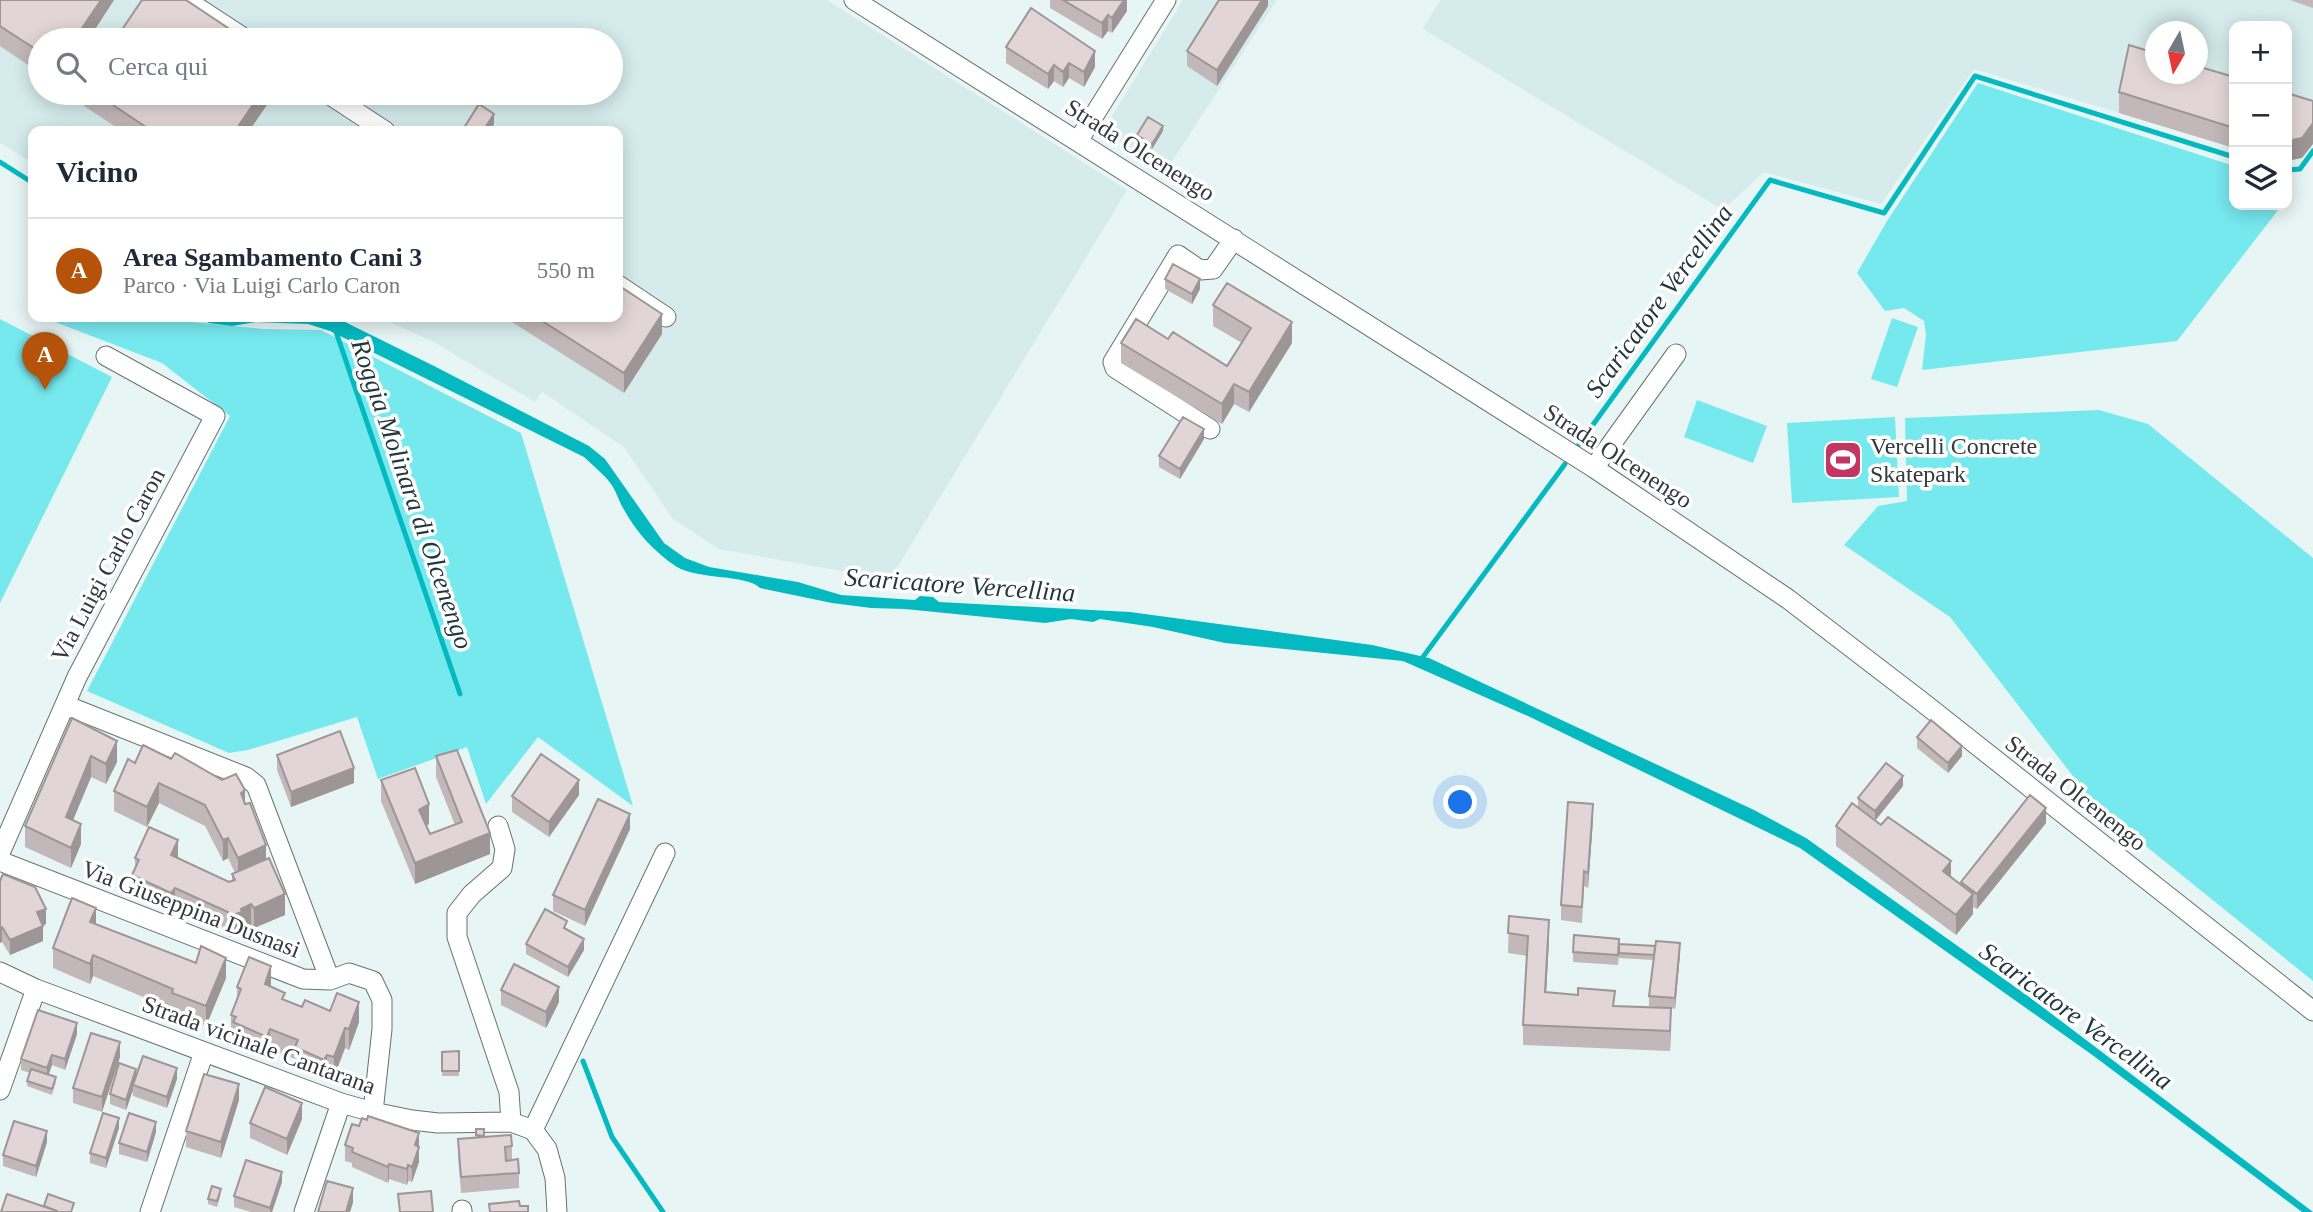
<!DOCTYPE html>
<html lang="it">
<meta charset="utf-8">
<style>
body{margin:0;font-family:Georgia,serif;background:#f2f2f3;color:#1f2937}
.controls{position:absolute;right:21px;top:21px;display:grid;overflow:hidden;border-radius:14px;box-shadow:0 4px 18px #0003}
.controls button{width:63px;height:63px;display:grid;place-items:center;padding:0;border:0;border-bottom:2px solid #e0e1e3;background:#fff;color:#1f2937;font:35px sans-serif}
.compass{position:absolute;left:2145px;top:21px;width:63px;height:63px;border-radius:50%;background:#fff;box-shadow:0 4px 18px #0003;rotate:189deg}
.you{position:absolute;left:1461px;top:803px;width:24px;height:24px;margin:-18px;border:5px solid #fff;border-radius:50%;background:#1a73e8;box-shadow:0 0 0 10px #1a73e833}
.badge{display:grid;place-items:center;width:46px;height:46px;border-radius:50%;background:#b45309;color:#fff;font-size:23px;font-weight:700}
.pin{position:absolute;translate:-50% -58px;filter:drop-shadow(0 2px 4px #0008)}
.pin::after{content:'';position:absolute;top:37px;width:24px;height:21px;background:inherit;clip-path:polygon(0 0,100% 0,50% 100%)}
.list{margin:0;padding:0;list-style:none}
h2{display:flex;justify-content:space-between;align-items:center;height:91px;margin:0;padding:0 28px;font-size:30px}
h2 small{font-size:23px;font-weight:400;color:#747a83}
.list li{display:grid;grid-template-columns:46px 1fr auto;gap:21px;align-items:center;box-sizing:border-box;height:105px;padding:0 28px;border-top:2px solid #e0e1e3}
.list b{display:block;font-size:26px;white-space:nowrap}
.list p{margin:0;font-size:23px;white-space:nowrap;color:#747a83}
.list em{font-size:23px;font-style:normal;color:#747a83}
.icon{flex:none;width:38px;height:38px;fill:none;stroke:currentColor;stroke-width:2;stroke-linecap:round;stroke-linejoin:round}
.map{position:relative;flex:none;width:2313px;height:1212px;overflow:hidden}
.search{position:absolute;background:#fff;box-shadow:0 4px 18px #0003;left:28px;top:28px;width:595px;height:77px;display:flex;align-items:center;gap:18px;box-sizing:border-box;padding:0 24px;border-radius:38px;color:#747a83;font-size:26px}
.panel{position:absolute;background:#fff;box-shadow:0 4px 18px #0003;left:28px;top:126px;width:595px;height:196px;border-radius:14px}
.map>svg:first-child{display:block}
</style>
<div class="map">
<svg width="2313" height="1212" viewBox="0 0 2313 1212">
<rect width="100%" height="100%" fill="#e8f5f5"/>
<path fill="#d5ebec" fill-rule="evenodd" d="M0,0H827L1127,190L892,576L847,572L719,549L673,519L624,447L542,392L535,402L430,340L378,317H618V131H33V163L0,143ZM40,40H611V93H40Z
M1183,0H1277L1165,172L1103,131Z
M1440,0H2313V144L2287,161V26H2234V148L1974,69L1881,204L1764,172L1723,210L1423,29ZM2156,32H2198V74H2156Z"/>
<path fill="#76e9ef" d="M1978,83L2234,166V205H2282L2177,341L1922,370L1926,335L1924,321L1904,308L1885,311L1857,273L1887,221Z
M42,317H140L263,329L321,330L521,433L633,806L538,737L486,804L467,747L378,779L357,717L248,750L229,753L87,691L230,416L162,363Z
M1892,318L1918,327L1897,387L1871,379Z
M0,319L112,377L0,603Z
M1697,400L1767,426L1753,463L1684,437Z
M2099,410L2148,424L2313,558V981L2096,806L1950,617L1844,545L1878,506L1907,501L1905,418Z
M1895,417L1899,497L1792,503L1787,423Z"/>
<path fill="#05b9c1" d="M196,317H320L343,321L434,366L589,446L605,459L664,543L685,558L709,567L798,582L841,595L915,600L920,596L933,597L939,602L1130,612L1372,645L1429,658L1754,810L1806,838L2032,999L2313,1212H2302L2091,1054L1800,848L1530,717L1403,661L1225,643L1153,627L1100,619L1093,622L1071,619L1045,623L905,609L871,608L832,603L760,588C746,574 699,580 677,567C654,552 636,532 623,508C619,501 616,491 611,484C604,474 593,466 584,457L330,331L308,324L256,322L232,326L209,323Z"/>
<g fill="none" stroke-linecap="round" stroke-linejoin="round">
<path stroke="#05b9c1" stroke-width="5" d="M0,162L33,183
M2287,170L2300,169L2313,151
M335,329L460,694
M1579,444L1770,180L1884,213L1975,76L2234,157
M1420,661L1565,464
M583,1061L612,1137L663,1212"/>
<defs>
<path id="minor" d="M186,0L247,40
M854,0L1594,468L1788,599L1921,701L2313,1011
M327,93L385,131
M1078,141L1166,0
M618,285L666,317
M1210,429L1115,368L1113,362L1178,255L1200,270L1213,269L1234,239
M1594,468L1676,354
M65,705L246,777L256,785L330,980
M498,826L505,849L502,868L472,894L457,913V937L509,1092L511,1122
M0,853L77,677L215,416L106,356
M0,861L303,979L330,980L349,973L373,981L382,1000V1029L373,1112
M0,972L36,989L341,1103L373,1112L412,1120L438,1123L511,1122L533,1130L547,1149L555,1178L557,1212
M0,1090L36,989
M533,1130L665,853
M462,1210V1212
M150,1212L204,1052
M304,1212L341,1103"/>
</defs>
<use href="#minor" stroke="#677272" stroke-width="21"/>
<use href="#minor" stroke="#fff" stroke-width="19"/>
</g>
<path fill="#c2b7b9" d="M0,0H114L88,40H40V73L0,46Z
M1050,0H1127V11L1112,33L1108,31L1102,39L1050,8Z
M1268,0V6L1217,86L1187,66V51Z
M2290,0H2313V8Z
M1006,47L1095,67L1084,87L1069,78L1063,87L1054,81L1048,89L1006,63Z
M2234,77V148L2119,113V92Z
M84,93H275L249,131H122L84,106Z
M1163,131L1152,149L1137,140V135Z
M1165,279L1200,289L1192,304L1165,289Z
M1213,305L1292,343L1249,412L1234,404L1222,424L1121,363V343L1168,339L1227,366L1242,343L1213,326Z
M504,317H618L662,334L624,393Z
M1204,439L1180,479L1159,467V456Z
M72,718L117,762L106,784L91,777L73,820L81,844L71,868L25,847V826Z
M1917,737L1962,756L1948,773L1917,748Z
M277,755L354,783L291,807L277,770Z
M436,756L490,854L415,884L381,801V780L429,824L426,826L430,834L455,825L436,777Z
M135,763L245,803L266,859L285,915L254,928L251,925L242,928V932L230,937L228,932L175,908L171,914L132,895V875L135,869V858H178L229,882L232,881V874L235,873L228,858L223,861L205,826L159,803L147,827L114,811V791Z
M1903,786L1875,820L1961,885V882L2046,823L1977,909L1973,907V914L1956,935L1836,846V826L1858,807V798Z
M579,795L549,837L512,812V796Z
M1593,819L1588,888L1584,886L1582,923L1561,920V905Z
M630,829L585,926L553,911V895Z
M0,881L46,924L42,926L43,941L10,955L2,942Z
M1509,916L1549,940L1546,992L1615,1006L1663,1008L1649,1006V996L1653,960L1619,958V956L1618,965L1573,962V952L1619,944L1680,953L1675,1009L1671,1008L1670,1051L1523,1045V1025L1527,956L1508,953Z
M96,925L226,978L206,1026L172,1013V1009L93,976L90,984L53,968V948Z
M526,944L584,950L568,977L526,954Z
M237,987H271L285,1001L302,1007L330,1011L359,1022L349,1050L345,1048L334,1077L327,1075L324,1080L295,1067V1059L270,1049L267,1057L233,1042V1036L231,1035V1015L237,998Z
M501,990L559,1002L546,1028L501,1005Z
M77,1034L65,1070L52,1065L49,1074L56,1082L52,1095L27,1086V1081L30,1073L21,1070V1059Z
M459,1051V1076H442V1052Z
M120,1057L102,1112L73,1103V1088Z
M136,1075L177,1079L167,1108L133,1096V1090L126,1110L110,1104V1094Z
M239,1100L221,1158L186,1147V1131Z
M302,1119L287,1155L250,1138V1123Z
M359,1126L419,1133V1162L412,1182L408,1181L407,1185L389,1179L388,1183L352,1167V1163L345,1161V1145Z
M119,1128L106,1168L90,1163V1153Z
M476,1129H484V1137L512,1146V1160L519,1173V1188L461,1193L458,1155V1139L476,1138Z
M156,1132L147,1162L119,1154V1143Z
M47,1142L36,1177L3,1166V1155Z
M282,1182L272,1212H251L234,1207V1196Z
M221,1194L217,1207L208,1204V1199Z"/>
<path fill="#9e9596" d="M101,0H114L88,40H74Z
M1122,0H1127V11L1112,33V18Z
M1262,0H1268V6L1217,86V70Z
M1108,15V31L1102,39V23Z
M1095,51V67L1084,87V72Z
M1069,63V78L1063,87V72Z
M1054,65V81L1048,89V74Z
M261,93H275L249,131H235Z
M494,114V124L490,131H483Z
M2313,123V144L2302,158L2287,161V141Z
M1163,126V131L1152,149V144Z
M619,207V222L618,224V209Z
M1200,279V289L1192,304V294Z
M662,314V334L624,393V373Z
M1292,322V343L1249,412V392Z
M1234,384V404L1222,424V404Z
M1204,429V439L1180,479V469Z
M117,741V762L106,784V764Z
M1962,746V756L1948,773V763Z
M91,756V777L66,837V817Z
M354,768V783L291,807V792Z
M1903,776V786L1875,821V811Z
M579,780V795L549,837V822Z
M159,783V803L147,827V807Z
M245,790V811L241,793Z
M429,804V824L419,830V810Z
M1593,804V819L1588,888V873Z
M2046,808V823L1977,909V894Z
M630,814V829L585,926V910Z
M81,824V844L71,868V848Z
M490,833V854L415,884V863Z
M228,838V858L223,861V840Z
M178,840V860L171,855Z
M266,845V865L238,878V858Z
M1951,861V882L1943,871Z
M175,888V908L171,914V893Z
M285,894V915L254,928V908Z
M1973,894V914L1956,935V915Z
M251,904V925L242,928V932L230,937V916L241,909Z
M96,908V928L90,922Z
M46,909V924L37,928V912Z
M1549,920V940L1545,1013V992Z
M43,926V941L10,955V940Z
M2,927V942L0,943V928Z
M584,939V950L568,977V967Z
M1680,943V953L1675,1009V998Z
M93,955V976L90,984V964Z
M226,958V978L206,1026V1006Z
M271,966V987L265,984Z
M559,987V1002L546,1028V1012Z
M359,1002V1022L349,1050V1029Z
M1671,1008V1028L1670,1051V1031Z
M77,1023V1034L65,1070V1059Z
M345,1028V1048L334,1077V1057Z
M270,1029V1049L267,1057V1037Z
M120,1042V1057L102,1112V1097Z
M52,1055V1065L47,1079V1068Z
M327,1055V1075L324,1080V1060Z
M177,1068V1079L167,1108V1097Z
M136,1069V1080L133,1085V1090L126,1110V1100Z
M239,1084V1100L221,1158V1142Z
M302,1103V1119L287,1155V1139Z
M119,1118V1128L106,1168V1158Z
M156,1122V1132L147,1162V1152Z
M47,1131V1142L36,1177V1166Z
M419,1133V1162L412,1182V1167L415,1145Z
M389,1164V1179L388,1183V1167Z
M408,1165V1181L407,1185V1169Z
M282,1172V1182L272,1212H270V1208Z
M353,1188V1203L350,1212H346Z"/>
<path fill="#e1d5d7" stroke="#9e9596" stroke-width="2" d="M0,0H101L74,40H40V52L0,26Z
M142,0H186L246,40H115Z
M1063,0H1124L1112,18L1108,15L1102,23Z
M1219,0H1262L1217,70L1187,51Z
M1031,8L1095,51L1084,72L1069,63L1063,72L1054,65L1048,74L1006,47Z
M2129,45L2155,53V74H2197V66L2234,77V128L2119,92Z
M95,93H261L235,131H152Z
M2287,93L2313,101V123L2302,138L2287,141Z
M479,104L494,114L483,131H462Z
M1148,117L1163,126L1152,144L1137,135Z
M1173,264L1200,279L1192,294L1165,279Z
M1227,283L1292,322L1249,392L1234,384L1222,404L1121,343L1136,319L1168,339L1173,332L1227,366L1251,328L1213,305Z
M618,285L662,314L624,373L536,317H618Z
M1183,417L1204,429L1180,469L1159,456Z
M72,718L117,741L106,764L91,756L66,817L81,824L71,848L25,826Z
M1931,720L1962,746L1948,763L1917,737Z
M340,731L354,768L291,792L277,755Z
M143,745L171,759L175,753L222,780L236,774L245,790L241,793L245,804L250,803L266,845L238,858L228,838L223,840L205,805L159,783L147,807L114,791L128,759L135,763Z
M457,750L490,833L415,863L381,780L415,768L429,804L419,810L430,834L462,822L436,756Z
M541,754L579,780L549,822L512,796Z
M1886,763L1903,776L1875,811L1858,798Z
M2030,795L2046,808L1977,894L1961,882Z
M598,799L630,814L585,910L553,895Z
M1568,802L1593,804L1588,873L1584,871L1582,907L1561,905Z
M1852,803L1881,825L1888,817L1951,861L1943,871L1973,894L1956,915L1836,826Z
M149,827L178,840L171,855L229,882L235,880L232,874L269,858L285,894L254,908L251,904L241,909L242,912L230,916L228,912L175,888L171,893L132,875L139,860L135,858Z
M3,874L35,887L46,909L37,912L43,926L10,940L2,927L0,928V881Z
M72,898L96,908L90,922L196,963L201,946L226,958L206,1006L172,993L173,989L93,955L90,964L53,948Z
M545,909L567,921L564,928L584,939L568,967L526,944Z
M1509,916L1549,920L1545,992L1578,995V988L1615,991L1613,1006L1671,1008L1670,1031L1523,1025L1528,936L1508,933Z
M1574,935L1619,939L1618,955L1573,952Z
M1656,941L1680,943L1675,998L1649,996Z
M1619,944L1655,946L1654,955L1619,953Z
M249,957L271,966L265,984L285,993L282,999L302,1007L305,1000L330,1011L337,993L359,1002L349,1029L345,1028L334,1057L327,1055L324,1060L295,1047L298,1040L270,1029L267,1037L233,1022L236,1017L231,1015L241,989L237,987Z
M514,964L559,987L546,1012L501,990Z
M38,1010L77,1023L65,1059L52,1055L47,1068L21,1059Z
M91,1033L120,1042L102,1097L73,1088Z
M459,1051V1071H442V1052Z
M143,1056L177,1068L167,1097L133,1085Z
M119,1063L136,1069L126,1100L110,1094Z
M31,1069L56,1077L52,1089L27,1081Z
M204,1074L239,1084L221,1142L186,1131Z
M265,1087L302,1103L287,1139L250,1123Z
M103,1113L119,1118L106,1158L90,1153Z
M129,1113L156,1122L147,1152L119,1143Z
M368,1116L419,1133L415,1145L419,1147L412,1167L408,1165L407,1169L389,1164L388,1167L352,1152L353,1148L345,1145L352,1124L359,1126L362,1118L367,1120Z
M14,1121L47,1131L36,1166L3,1155Z
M476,1129H484V1136L476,1135Z
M511,1135L512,1146L505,1147L506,1161L518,1159L519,1173L461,1177L458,1139Z
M246,1160L282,1172L270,1208L234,1196Z
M327,1181L353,1188L346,1212H318Z
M212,1186L221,1189L217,1201L208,1199Z
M431,1191L433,1212H400L398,1194Z
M7,1194L57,1211V1212H1Z
M48,1194L74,1203L71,1212H57V1211L44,1206Z
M519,1201L520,1206H528V1212H490L489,1204Z"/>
<defs>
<symbol id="stadium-square" viewBox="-11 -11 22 22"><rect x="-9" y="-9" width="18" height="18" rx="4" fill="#c33664" stroke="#fff"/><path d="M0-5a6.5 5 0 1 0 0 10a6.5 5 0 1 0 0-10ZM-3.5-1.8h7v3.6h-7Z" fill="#fff"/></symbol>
</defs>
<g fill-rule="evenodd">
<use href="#stadium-square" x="1821" y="438" width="44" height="44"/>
</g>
<g text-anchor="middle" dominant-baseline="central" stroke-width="7" stroke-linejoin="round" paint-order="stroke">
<g font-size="24" fill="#34393a" stroke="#fff">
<text transform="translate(1140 150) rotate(32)">Strada Olcenengo</text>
<text transform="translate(1618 456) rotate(33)">Strada Olcenengo</text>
<text transform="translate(108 565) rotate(-62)">Via Luigi Carlo Caron</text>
<text transform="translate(2076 793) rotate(38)">Strada Olcenengo</text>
<text transform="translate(191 909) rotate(21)">Via Giuseppina Dusnasi</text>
<text transform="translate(259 1045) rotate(20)">Strada vicinale Cantarana</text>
</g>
<g font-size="24" fill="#34393a" stroke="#fff" text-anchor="start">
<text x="1870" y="446">Vercelli Concrete<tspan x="1870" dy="28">Skatepark</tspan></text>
</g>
<g font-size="26" font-style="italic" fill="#21393a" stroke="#fff">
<text transform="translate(1659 301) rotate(-54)">Scaricatore Vercellina</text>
<text transform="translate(412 494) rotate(71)">Roggia Molinara di Olcenengo</text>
<text transform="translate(960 585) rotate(4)">Scaricatore Vercellina</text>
<text transform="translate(2076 1016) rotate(36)">Scaricatore Vercellina</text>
</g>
</g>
</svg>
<div class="controls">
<button>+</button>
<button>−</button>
<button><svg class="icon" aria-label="layers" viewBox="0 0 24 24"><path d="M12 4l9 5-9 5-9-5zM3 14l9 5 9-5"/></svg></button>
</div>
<svg class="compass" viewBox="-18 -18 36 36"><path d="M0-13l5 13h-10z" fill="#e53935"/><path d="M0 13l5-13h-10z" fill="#747a83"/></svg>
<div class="you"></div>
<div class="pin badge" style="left:45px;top:390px">A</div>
<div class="search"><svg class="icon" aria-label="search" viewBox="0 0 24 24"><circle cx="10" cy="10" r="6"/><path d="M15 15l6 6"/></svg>Cerca qui</div>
<section class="panel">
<h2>Vicino<small></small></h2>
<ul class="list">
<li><span class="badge">A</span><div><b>Area Sgambamento Cani 3</b><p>Parco · Via Luigi Carlo Caron</p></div><em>550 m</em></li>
</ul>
</section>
</div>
